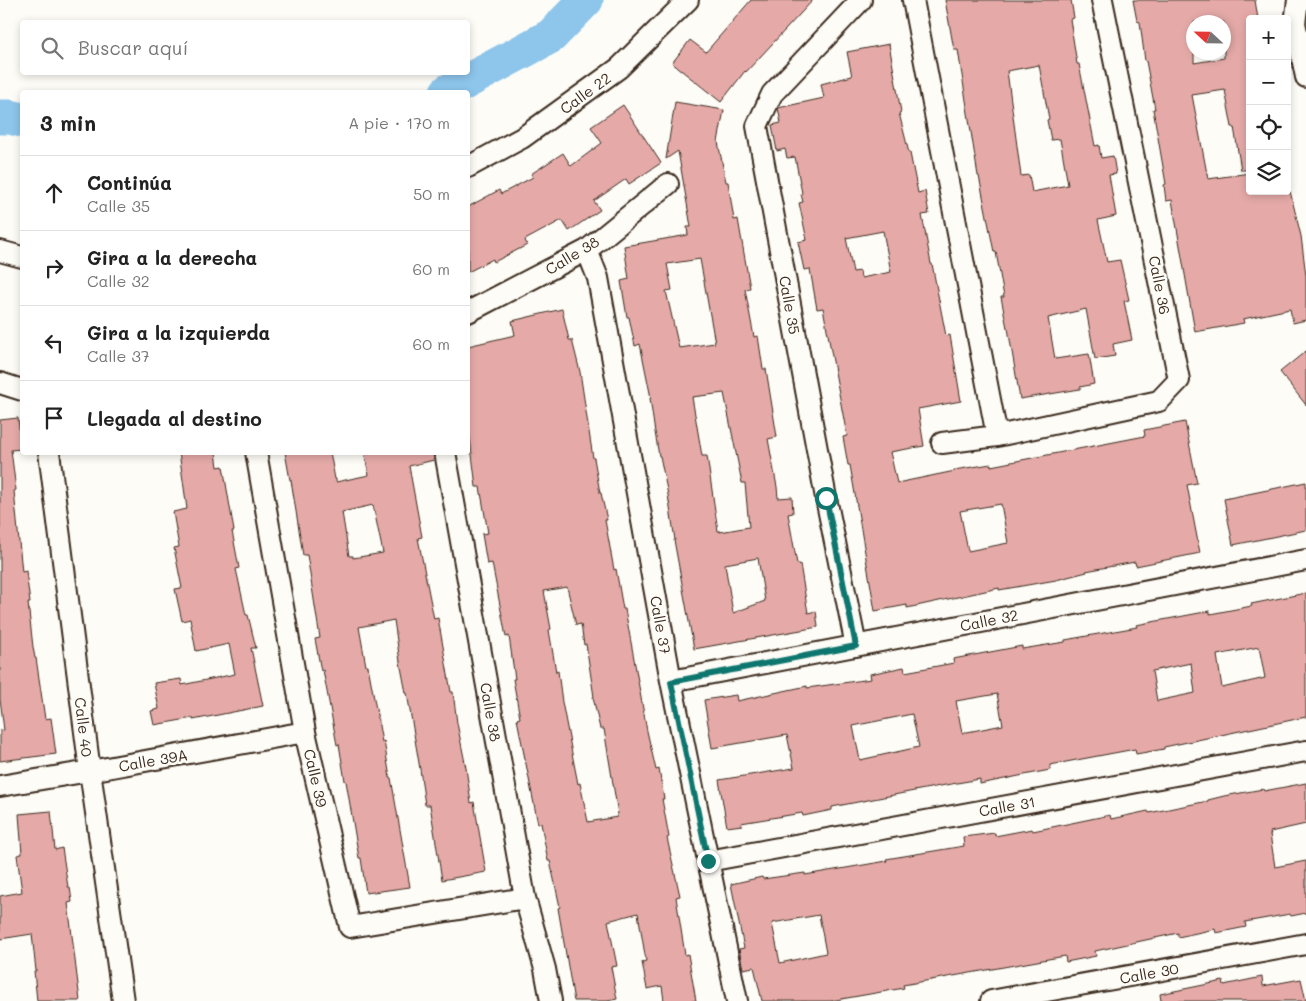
<!DOCTYPE html>
<html lang="es">
<meta charset="utf-8">
<style>
body{margin:0;font-family:Mali,sans-serif;background:#f2f2f2;color:#222}
.controls{position:absolute;right:15px;top:15px;display:grid;overflow:hidden;border-radius:5px;box-shadow:0 2px 8px #0003}
.controls button{width:45px;height:45px;display:grid;place-items:center;padding:0;border:0;border-bottom:1px solid #e0e0e0;background:#fff;color:#222;font:25px sans-serif}
.compass{position:absolute;left:1186px;top:15px;width:45px;height:45px;border-radius:50%;background:#fff;box-shadow:0 2px 8px #0003;rotate:292deg}
.stop{position:absolute;width:15px;height:15px;margin:-11px;border:4px solid #0f766e;border-radius:50%;background:#fff}
.stop.end{background:#0f766e;border-color:#fff;box-shadow:0 1px 5px #0008}
.list{margin:0;padding:0;list-style:none}
h2{display:flex;justify-content:space-between;align-items:center;height:65px;margin:0;padding:0 20px;font-size:21px}
h2 small{font-size:16px;font-weight:400;color:#767676}
.list li{display:grid;grid-template-columns:32px 1fr auto;gap:15px;align-items:center;box-sizing:border-box;height:75px;padding:0 20px;border-top:1px solid #e0e0e0}
.list b{display:block;font-size:19px;white-space:nowrap}
.list p{margin:0;font-size:16px;white-space:nowrap;color:#767676}
.list em{font-size:16px;font-style:normal;color:#767676}
.icon{flex:none;width:28px;height:28px;fill:none;stroke:currentColor;stroke-width:2;stroke-linecap:round;stroke-linejoin:round}
.map{position:relative;flex:none;width:1306px;height:1001px;overflow:hidden}
.search{position:absolute;background:#fff;box-shadow:0 2px 8px #0003;left:20px;top:20px;width:450px;height:55px;display:flex;align-items:center;gap:12px;box-sizing:border-box;padding:0 18px;border-radius:5px;color:#767676;font-size:19px}
.panel{position:absolute;background:#fff;box-shadow:0 2px 8px #0003;left:20px;top:90px;width:450px;height:365px;border-radius:5px}
.map>svg:first-child{display:block}
</style>
<div class="map">
<svg width="1306" height="1001" viewBox="0 0 1306 1001">
<rect width="100%" height="100%" fill="#fdfcf7"/>
<filter id="ink" filterUnits="userSpaceOnUse"><feTurbulence type="fractalNoise" baseFrequency=".02" numOctaves="2"/><feDisplacementMap in="SourceGraphic" scale="10" xChannelSelector="R" yChannelSelector="G"/><feConvolveMatrix kernelMatrix="1 2 1 2 8 2 1 2 1" color-interpolation-filters="sRGB"/></filter>
<g filter="url(#ink)">
<g fill="none" stroke-linecap="round" stroke-linejoin="round">
<path stroke="#8dc5eb" stroke-width="35" d="M447,92L551,36L586,0
M0,117H10L22,120"/>
</g>
<path fill="#e5aaa8" stroke="#3b2a1e" fill-rule="evenodd" d="M751,0H813L746,72L745,71L721,102L672,63L690,40L706,52Z
M945,0H1071L1074,18L1070,19L1077,64H1079L1095,146L1099,145L1101,158L1113,156L1116,174L1109,175L1116,216L1098,220L1107,262L1120,260L1129,300L1124,301L1132,340L1113,344L1115,356L1095,359L1086,309L1048,318L1055,359L1089,354L1094,384L1080,387V389L1020,399L1008,328H1007L1001,297H1004L996,252H994L979,176H978L958,50H954ZM1039,65L1049,119L1047,120L1051,140L1060,139L1068,185L1032,192L1029,175L1021,176L1007,71Z
M1133,0H1255L1258,19H1250V170H1241L1234,127H1232L1225,90L1192,95L1208,179L1250,173V191H1290L1301,236L1306,276V320L1293,323L1290,309L1243,319L1244,323L1195,332L1172,200L1166,201L1164,185L1166,184L1153,109H1155L1146,61H1145L1140,22L1137,21ZM1194,22H1224V58L1194,63Z
M889,44L901,112L899,113L909,153H910L918,193L925,191L929,214L922,215L931,264H932L946,336L950,335L961,401L918,409L924,446L890,452L897,483L955,471L954,470L991,464V466L1145,436L1144,430L1185,422L1197,483L1187,485L1200,553L1136,566L1135,562L1086,571L1087,572L1056,580L999,590V588L907,608V605L875,611L850,465H848L843,437L847,436L823,308L817,309L810,269L804,270L798,242L807,240L799,203L803,202L801,194L802,193L795,157L787,158L785,149L777,151L772,125L781,123L778,108L824,98L821,84L852,76L847,52ZM883,231L891,272L861,278L860,271L853,272L846,238ZM1001,504L1008,543L968,551L960,511Z
M675,102L724,110L718,142L726,182H728L734,220L738,219L750,288L745,289L754,337L758,336L763,369H766L777,437L768,439L777,487L778,498L792,497L793,513L788,514L797,564H800L808,613L816,611L818,627L694,649L674,540H675L668,495L660,456H659L654,426L650,398H651L640,344L635,346L629,317H627L621,281L629,279L624,246L688,235L687,227H691L678,151L666,159ZM700,259L715,343L679,348L666,291L672,290L667,264ZM724,393L742,483H745L749,527L720,532V531H718L707,456H702L692,397ZM758,558L765,601L733,613L725,564Z
M623,105L661,163L629,184L626,179L594,201L600,210L569,231L562,220L525,240L527,245L494,262L493,259L468,272V207L499,190L501,194L533,177L531,174L563,153L571,166L602,143L591,127Z
M562,309L569,340H572L580,372L593,458H594L600,493H601L607,520H605L614,570L616,569L623,609H625L647,731L656,770L659,769L664,799H662L669,837L667,838L680,896L676,897L685,955L688,954L696,1001H664L662,986L647,989L642,962L646,961L638,913L608,921L617,966L611,967L617,999L607,1001H574L558,908L560,907L550,861H548L541,823L538,824L517,719L520,718L513,679H515L509,636L506,637L492,563L487,564L482,534L488,533L480,487H476L468,422V346L515,335L512,321ZM567,587L576,625L581,624L584,645L586,644L594,697H593L600,729H604L618,814H617V817L588,822L580,783L578,784L562,702L558,671L556,672L549,630L551,629L544,591Z
M1306,351V405L1280,372Z
M18,418L21,449L11,450L16,490L14,491L22,572L26,571L30,603H28L33,647L35,658H36L45,719L51,718L56,754L0,761V731L4,730L0,699V420Z
M179,452H216L218,467L223,466L234,531H232L239,568L236,569L246,615H248L256,648H251L263,706L193,720V718L154,725L151,711L159,709L154,683L181,679L182,685L235,674L229,644L196,651L190,619L182,621L175,589L182,588L174,548L179,547L173,512L187,509Z
M285,452H330L335,479H336V482L369,475L364,452H433L434,460L409,466L422,537L418,538L434,619L438,618L451,692H453L457,723L466,768L471,803L474,802L486,872L442,880L430,805H425L420,769L407,693H406L400,662L394,620L359,627L366,666H368L382,742L384,741L390,778H391L410,887L366,893L361,858H359L346,781H345L339,744L337,745L323,670L321,671L315,639L320,638L307,555H303L291,480H290ZM373,505L383,553L353,558V556H349L342,512Z
M1306,482V530L1233,545L1224,499Z
M1306,593V717L1164,747V749L1136,754L1135,749L1050,765V770L1019,776L980,784V779L940,786L832,807V810L803,816L802,813L741,823L742,825L727,827L719,780L794,768L787,735L712,748L704,700L736,695L737,701L807,686V688L871,679L870,674L904,667L905,672L954,663L953,659L1022,646V649L1065,642V640L1137,627L1136,625L1210,611V614L1252,606L1251,604ZM1259,647L1265,678L1222,688L1217,655ZM1191,663L1195,693L1157,701L1152,671ZM997,694L1003,725L962,733L956,701ZM912,714L919,747L860,760L853,726Z
M1306,783V824L1270,832L1271,834H1270L1275,867L1306,861V913L1291,916L1290,914L1245,922L1246,927L1216,933L1215,929L1178,937V933L1095,951L1096,956L1066,962L1065,956L903,985L904,988L830,1001H762L754,967L743,969L739,949L744,948L731,884L762,877L763,879L805,873V875L887,861L886,859L964,846L963,837L995,833V836L1032,829L1033,831L1110,815L1111,819L1148,811L1149,813L1208,801V800L1224,796L1263,789L1264,791ZM819,915L826,953L780,963L772,923Z
M51,811L55,850L62,848L68,887H70L72,902L68,903L80,1001H37L34,971H36L32,934L0,939V896L22,892L17,855L22,854L19,814Z
M1262,977L1263,986L1301,979L1306,1001H1161L1160,994L1223,981L1224,985Z"/>
<g fill="none" stroke-linecap="round" stroke-linejoin="round">
<defs>
<path id="minor" d="M913,0L997,436
M1298,0L1295,23L1306,77
M468,167L522,138L619,68L688,0
M587,250L598,278L671,681L737,1001
M0,251L22,257
M468,312L587,250L668,184
M0,383L22,390
M942,443L997,436L1159,401L1179,380L1102,0
M49,452L90,771L123,1001
M256,452L305,732L350,927L525,898
M445,452L525,898L545,969L551,1001
M856,646L826,498L757,126L772,94L861,0
M671,681L1306,560
M0,786L90,771L305,732
M708,861L1306,751
M991,1001L1306,944"/>
</defs>
<use href="#minor" stroke="#3b2a1e" stroke-width="24"/>
<use href="#minor" stroke="#fdfcf7" stroke-width="20"/>
</g>
</g>
<g fill="none" stroke-linecap="round" stroke-linejoin="round" filter="url(#ink)">
<path stroke="#0f766e" stroke-width="6" d="M708,861L671,682L856,646L826,498"/>
</g>
<g text-anchor="middle" dominant-baseline="central" stroke-width="5" stroke-linejoin="round" paint-order="stroke">
<g font-size="15" fill="#3b2a1e" stroke="#fdfcf7">
<text transform="translate(585 93) rotate(-36)">Calle 22</text>
<text transform="translate(572 255) rotate(-31)">Calle 38</text>
<text transform="translate(1160 285) rotate(79)">Calle 36</text>
<text transform="translate(790 305) rotate(80)">Calle 35</text>
<text transform="translate(989 620) rotate(-11)">Calle 32</text>
<text transform="translate(661 625) rotate(80)">Calle 37</text>
<text transform="translate(491 712) rotate(80)">Calle 38</text>
<text transform="translate(84 727) rotate(83)">Calle 40</text>
<text transform="translate(153 760) rotate(-10)">Calle 39A</text>
<text transform="translate(316 778) rotate(77)">Calle 39</text>
<text transform="translate(1007 806) rotate(-10)">Calle 31</text>
<text transform="translate(1149 973) rotate(-10)">Calle 30</text>
</g>
</g>
</svg>
<div class="controls">
<button>+</button>
<button>−</button>
<button><svg class="icon" aria-label="locate" viewBox="0 0 24 24"><circle cx="12" cy="12" r="6"/><path d="M12 2v4M12 18v4M2 12h4M18 12h4"/></svg></button>
<button><svg class="icon" aria-label="layers" viewBox="0 0 24 24"><path d="M12 4l9 5-9 5-9-5zM3 14l9 5 9-5"/></svg></button>
</div>
<svg class="compass" viewBox="-18 -18 36 36"><path d="M0-13l5 13h-10z" fill="#e53935"/><path d="M0 13l5-13h-10z" fill="#767676"/></svg>
<div class="stop" style="left:826px;top:498px"></div>
<div class="stop end" style="left:708px;top:861px"></div>
<div class="search"><svg class="icon" aria-label="search" viewBox="0 0 24 24"><circle cx="10" cy="10" r="6"/><path d="M15 15l6 6"/></svg>Buscar aquí</div>
<section class="panel">
<h2>3 min<small>A pie · 170 m</small></h2>
<ul class="list">
<li><svg class="icon" aria-label="ahead" viewBox="0 0 24 24"><path d="M12 20V5M6 11l6-6 6 6"/></svg><div><b>Continúa</b><p>Calle 35</p></div><em>50 m</em></li>
<li><svg class="icon" aria-label="right" viewBox="0 0 24 24"><path d="M7 20v-9h11M14 6l5 5-5 5"/></svg><div><b>Gira a la derecha</b><p>Calle 32</p></div><em>60 m</em></li>
<li><svg class="icon" aria-label="left" viewBox="0 0 24 24"><path d="M17 20v-9H6M10 6l-5 5 5 5"/></svg><div><b>Gira a la izquierda</b><p>Calle 37</p></div><em>60 m</em></li>
<li><svg class="icon" aria-label="arrive" viewBox="0 0 24 24"><path d="M6 21V4h12l-3 4 3 4H6"/></svg><div><b>Llegada al destino</b></div></li>
</ul>
</section>
</div>
